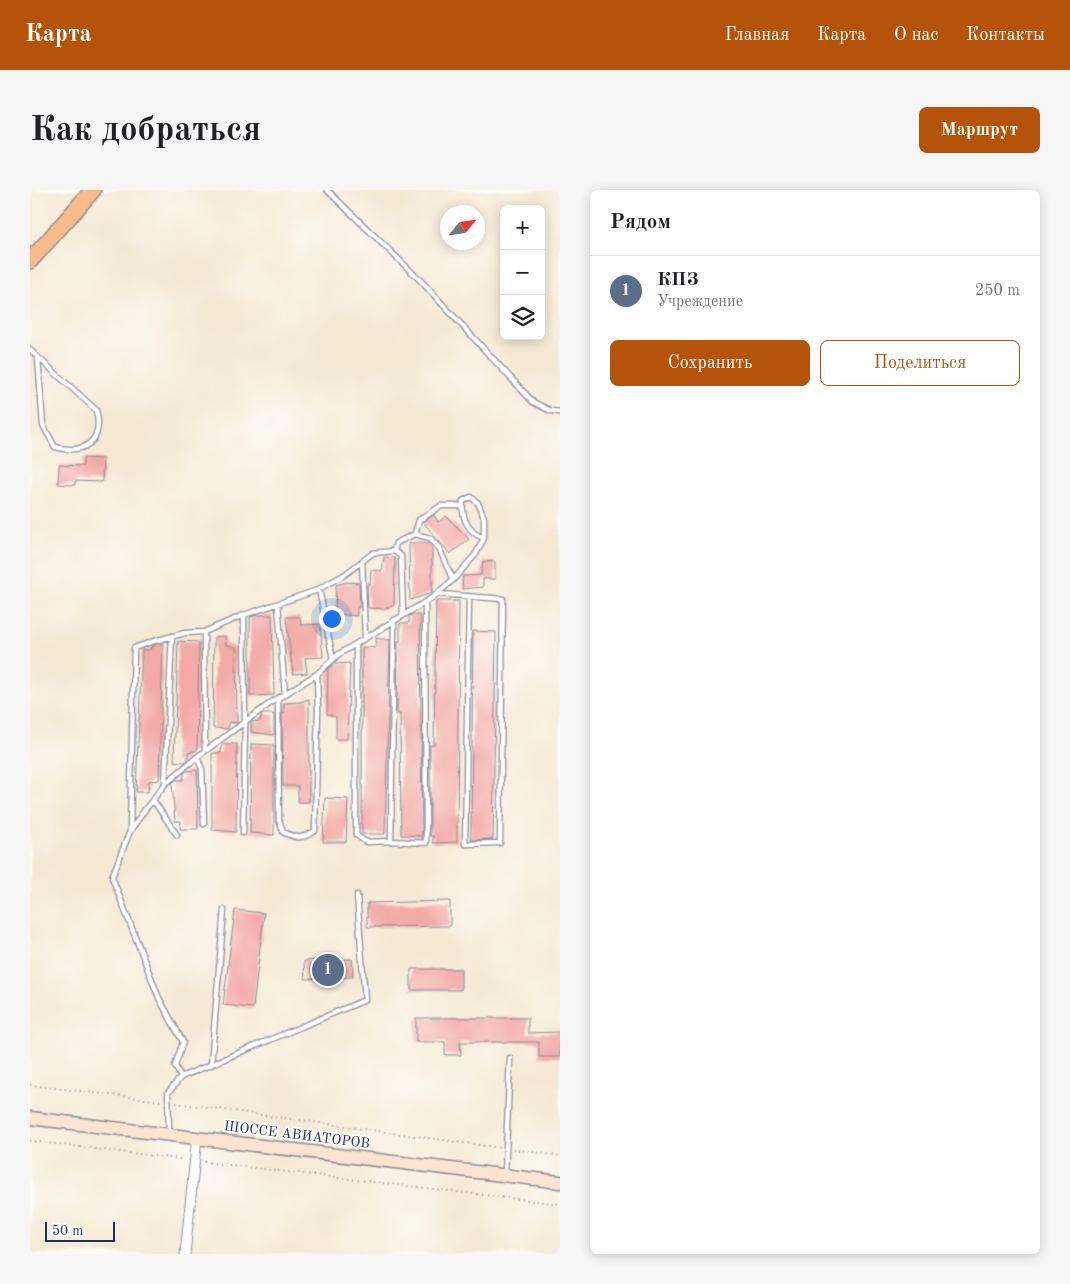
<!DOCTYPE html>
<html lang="ru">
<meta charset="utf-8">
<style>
body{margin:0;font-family:"Old Standard TT",serif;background:#f6f6f6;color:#202124}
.controls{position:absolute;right:15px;top:15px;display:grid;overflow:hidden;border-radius:8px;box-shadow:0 2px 12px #0003}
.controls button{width:45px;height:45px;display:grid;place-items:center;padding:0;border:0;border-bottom:1px solid #e0e0e0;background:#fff;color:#202124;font:25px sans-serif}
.compass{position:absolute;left:410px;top:15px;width:45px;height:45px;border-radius:50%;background:#fff;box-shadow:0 2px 12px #0003;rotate:61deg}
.scale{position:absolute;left:15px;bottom:12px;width:70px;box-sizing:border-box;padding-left:5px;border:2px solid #1b2f5e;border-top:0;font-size:14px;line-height:18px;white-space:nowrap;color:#1b2f5e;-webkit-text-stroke:4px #fdfcf7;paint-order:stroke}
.you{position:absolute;left:301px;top:428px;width:18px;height:18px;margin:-12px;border:4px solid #fff;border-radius:50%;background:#1a73e8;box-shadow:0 0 0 8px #1a73e833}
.badge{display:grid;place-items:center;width:32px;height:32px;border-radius:50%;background:#b45309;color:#fff;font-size:16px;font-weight:700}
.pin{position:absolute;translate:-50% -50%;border:2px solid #fff;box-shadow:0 1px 5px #0006}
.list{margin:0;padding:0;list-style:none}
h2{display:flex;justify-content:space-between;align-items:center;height:65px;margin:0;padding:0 20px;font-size:21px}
h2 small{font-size:16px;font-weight:400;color:#757577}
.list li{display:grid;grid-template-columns:32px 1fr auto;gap:15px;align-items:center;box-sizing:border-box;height:70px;padding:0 20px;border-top:1px solid #e0e0e0}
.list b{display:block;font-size:19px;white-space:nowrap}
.list p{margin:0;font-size:16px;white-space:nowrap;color:#757577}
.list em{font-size:16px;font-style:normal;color:#757577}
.actions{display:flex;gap:10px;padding:15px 20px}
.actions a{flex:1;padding:11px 0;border:1px solid #b45309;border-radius:8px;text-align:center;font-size:18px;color:#b45309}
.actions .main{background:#b45309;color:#fff}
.icon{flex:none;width:28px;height:28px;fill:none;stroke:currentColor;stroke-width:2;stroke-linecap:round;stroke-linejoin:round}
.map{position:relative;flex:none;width:530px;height:1064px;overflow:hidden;border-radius:8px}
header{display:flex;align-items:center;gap:30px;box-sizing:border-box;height:70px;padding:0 25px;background:#b45309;color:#fff}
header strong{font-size:24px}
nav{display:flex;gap:28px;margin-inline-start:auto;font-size:18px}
.intro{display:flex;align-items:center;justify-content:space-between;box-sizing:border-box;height:120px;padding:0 30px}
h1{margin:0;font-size:35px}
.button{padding:12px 22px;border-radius:8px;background:#b45309;color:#fff;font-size:18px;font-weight:700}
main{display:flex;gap:30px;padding:0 30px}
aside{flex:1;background:#fff;border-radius:8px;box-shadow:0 2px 12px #0003}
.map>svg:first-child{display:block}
</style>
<header>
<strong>Карта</strong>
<nav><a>Главная</a><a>Карта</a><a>О нас</a><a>Контакты</a></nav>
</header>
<div class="intro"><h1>Как добраться</h1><a class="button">Маршрут</a></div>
<main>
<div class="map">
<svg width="530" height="1064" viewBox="0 0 530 1064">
<rect width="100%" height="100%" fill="#fdfcf7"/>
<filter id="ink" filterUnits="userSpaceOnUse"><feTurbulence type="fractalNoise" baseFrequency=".02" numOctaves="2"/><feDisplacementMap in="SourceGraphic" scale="10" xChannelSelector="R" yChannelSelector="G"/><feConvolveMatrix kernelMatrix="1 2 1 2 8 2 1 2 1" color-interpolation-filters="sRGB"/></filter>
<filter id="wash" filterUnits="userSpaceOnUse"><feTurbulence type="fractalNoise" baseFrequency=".0096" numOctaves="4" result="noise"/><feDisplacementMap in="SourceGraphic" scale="20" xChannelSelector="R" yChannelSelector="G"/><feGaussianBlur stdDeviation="1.12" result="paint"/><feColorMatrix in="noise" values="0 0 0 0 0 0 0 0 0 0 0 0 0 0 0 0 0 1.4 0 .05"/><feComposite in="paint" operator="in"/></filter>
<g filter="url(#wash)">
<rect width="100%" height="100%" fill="#f5e9d4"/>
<g id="blocks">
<path fill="#f3aaa7" d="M53,268L73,269L72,292L45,291V295L28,294L29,275L53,276Z
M404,325L408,332L416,326L439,349L420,364L393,332Z
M379,353H399L402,356V403L380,410Z
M354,367L365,368L364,415L354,419L338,418L337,394H340L341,380L352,381Z
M453,371L465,372V389H453V397L432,399L433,386L451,385Z
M317,392L329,393L330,417H327V426L305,424L306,395Z
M406,411H429L427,652L403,653V646H400V555H404Z
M227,425H242L244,505L220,506V427Z
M382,425H390L392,646L371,645L370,524H367L368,451H370V433H379V426Z
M256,427H270L271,435L290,434L293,467L275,468L277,483L263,484Z
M443,441L466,442L463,649L441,650Z
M195,446L196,455L206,457L207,533L199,532L198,539L183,538L184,447Z
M346,448L360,450L355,644H332V457L346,458Z
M148,451L169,452L167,560L158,563V570L155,572L144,571Z
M127,454H133L129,590L119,591L118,602H106L112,460H120L121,457Z
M320,473L317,549H306V527L297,524L298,479L304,474Z
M279,509V612H268V596H253L252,523H254V513L270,512Z
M232,524H244V545L221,542V532L230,531Z
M192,554H207L206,642L182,640V563H191Z
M221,554L244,555V645L220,643Z
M167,580L168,639H150L151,631H145L142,593L146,590H153L154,583L157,581Z
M295,608L318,609L316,652H293Z
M420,711V736L337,737V713Z
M205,720L234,723L223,818L193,815Z
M322,769L323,787L275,789L274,771Z
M381,779H431V800H381Z
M386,828H498V843L530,842V867H509V852H430L431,865H415V852H386Z"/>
</g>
</g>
<g filter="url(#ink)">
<use href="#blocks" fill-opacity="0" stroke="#888c99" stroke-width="1"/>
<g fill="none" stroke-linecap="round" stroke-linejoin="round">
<defs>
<path id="lane" d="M297,0L390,90L503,212L521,221L530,222
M0,160L66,220C74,251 55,265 25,257L13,235L8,168
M385,344L400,348L409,358L423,390
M364,361L371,366L373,424
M332,371L335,448
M289,399L303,469
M408,404L473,409L470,653L435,654L439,406
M248,414L255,505
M364,430L361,651L396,653L395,412
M174,442L175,561
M326,454V645L336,652L361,651
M248,509L249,630L253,642C267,649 272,649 285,641L288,520L287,484
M167,567L172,579L174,634
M135,594L142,446
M123,610L147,645
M100,640L104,458L124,451L155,443L174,442L214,425L285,401L314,385L343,363L364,361L366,353L385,344L389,330L411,316H432
M213,643L215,533L214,425
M181,875L194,720
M151,887L335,810L327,705
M139,942L138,903L151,887L145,876L153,852L129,808L82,687L100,641L114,621L135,594L167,567L242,512L287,484L309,464L402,408L423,390L446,364L454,348V328L448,313L441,307L433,311C431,327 438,343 454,348
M475,984L480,868"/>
<path id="street" d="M155,1064L167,947"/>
<path id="secondary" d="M0,928L530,992"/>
<path id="primary" d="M0,71L63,0"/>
</defs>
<use href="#lane" stroke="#888c99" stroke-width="7"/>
<use href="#street" stroke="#888c99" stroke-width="11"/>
<use href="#secondary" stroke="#888c99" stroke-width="15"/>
<use href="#primary" stroke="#888c99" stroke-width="18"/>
<path stroke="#888c99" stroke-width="2" stroke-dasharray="1 4" stroke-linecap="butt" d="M0,895L131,911
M146,913L471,958
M0,951L157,970
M483,959L530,966
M174,972L530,1014"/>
<use href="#lane" stroke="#fff" stroke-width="4.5"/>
<use href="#street" stroke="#fff" stroke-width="9"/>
<use href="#secondary" stroke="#fde4d1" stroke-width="12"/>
<use href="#primary" stroke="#fabb8b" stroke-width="15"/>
</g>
</g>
<g text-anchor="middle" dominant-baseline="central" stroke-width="4" stroke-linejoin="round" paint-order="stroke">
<g font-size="14" fill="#1b2f5e" stroke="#fdfcf7">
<text transform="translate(267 945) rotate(7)">ШОССЕ АВИАТОРОВ</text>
</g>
</g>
</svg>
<div class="controls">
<button>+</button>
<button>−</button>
<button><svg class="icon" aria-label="layers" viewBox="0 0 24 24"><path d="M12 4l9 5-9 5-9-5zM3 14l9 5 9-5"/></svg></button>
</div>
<svg class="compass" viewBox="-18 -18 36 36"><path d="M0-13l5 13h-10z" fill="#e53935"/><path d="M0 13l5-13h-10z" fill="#757577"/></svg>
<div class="scale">50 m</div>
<div class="you"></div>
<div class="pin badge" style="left:298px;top:780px;background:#5c6f8a">1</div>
</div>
<aside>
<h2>Рядом<small></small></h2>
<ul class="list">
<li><span class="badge" style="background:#5c6f8a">1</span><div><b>КПЗ</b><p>Учреждение</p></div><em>250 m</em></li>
</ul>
<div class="actions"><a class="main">Сохранить</a><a>Поделиться</a></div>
</aside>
</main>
